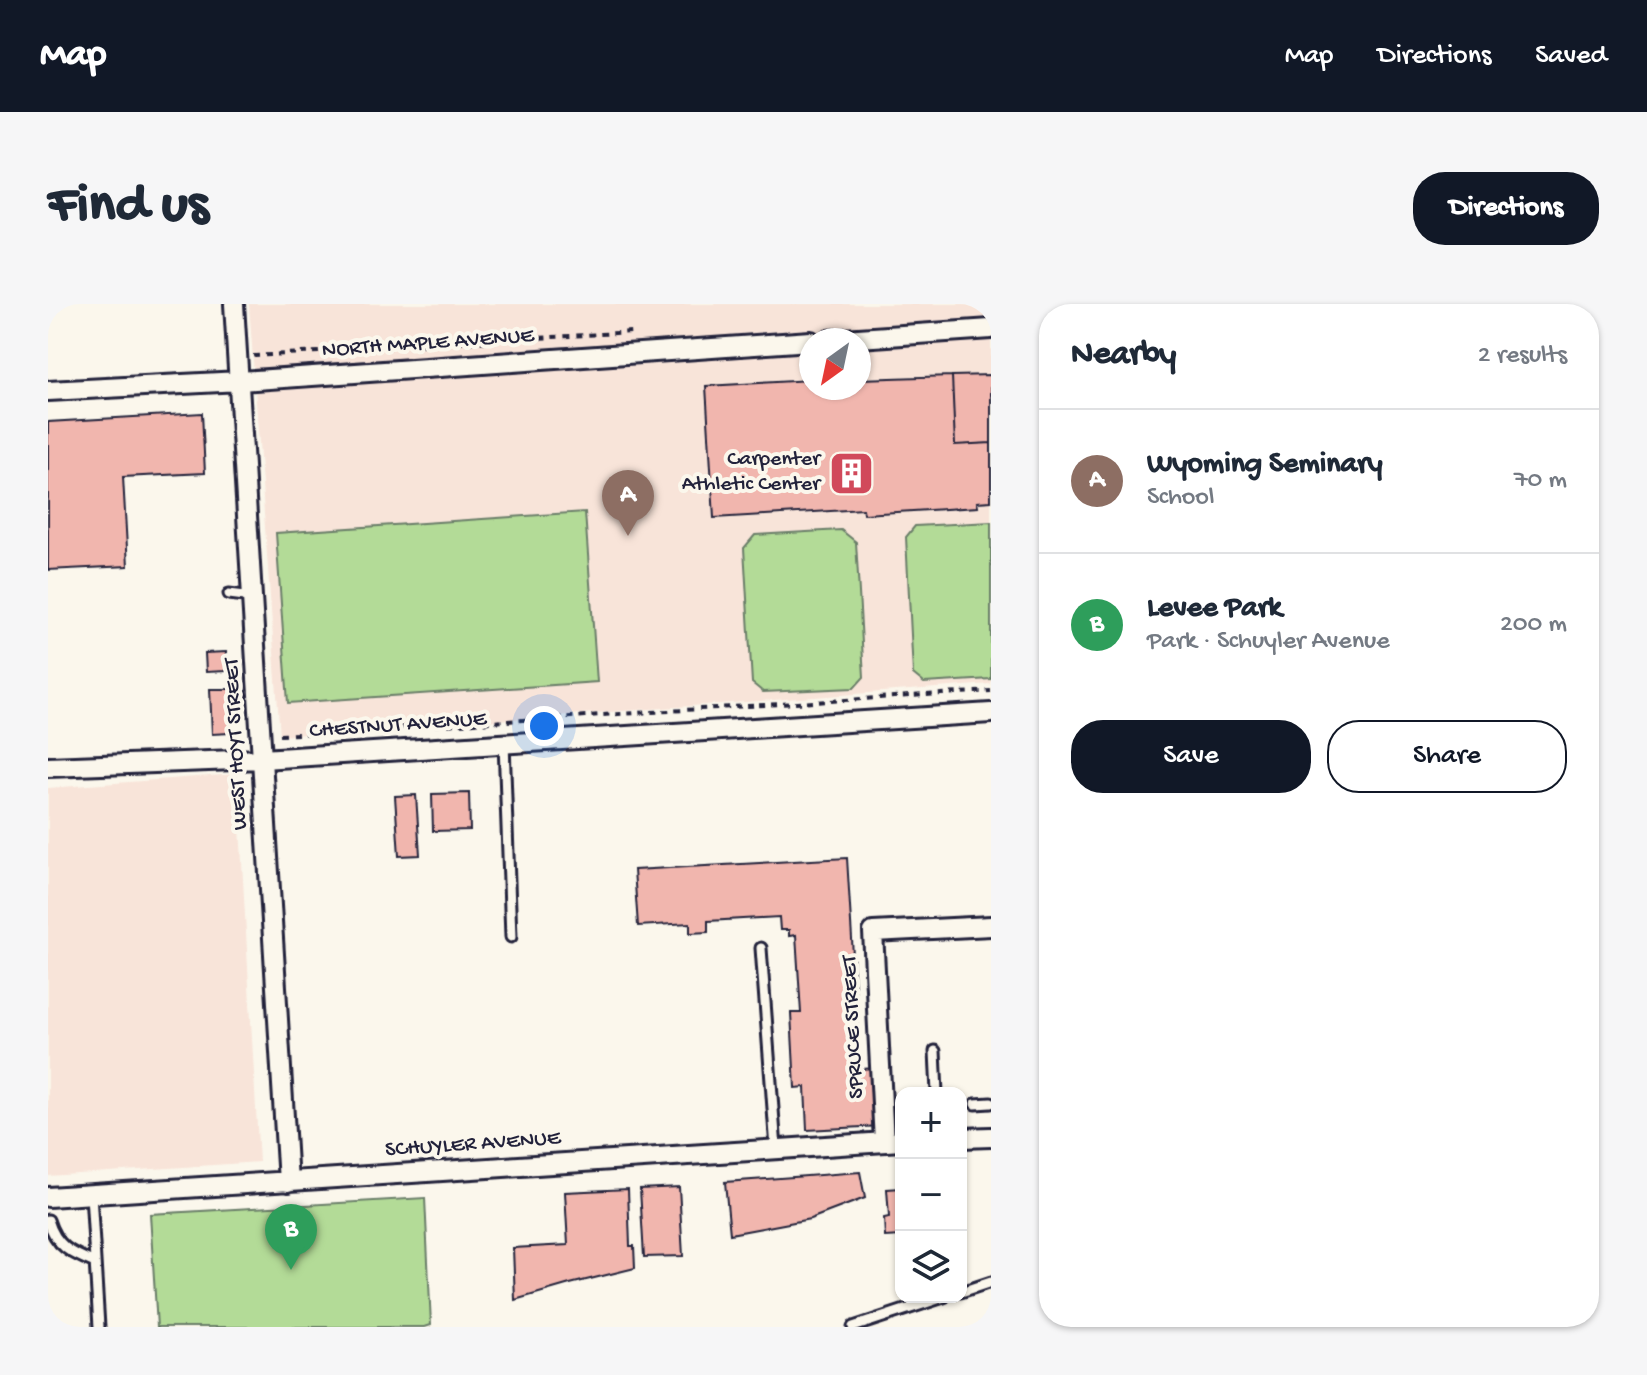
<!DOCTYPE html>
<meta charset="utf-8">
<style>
body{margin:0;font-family:"Gochi Hand",sans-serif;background:#f6f6f7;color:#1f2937}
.controls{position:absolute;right:24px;bottom:24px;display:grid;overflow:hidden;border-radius:16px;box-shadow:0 2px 6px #0004}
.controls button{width:72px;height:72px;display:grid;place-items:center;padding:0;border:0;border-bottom:2px solid #e0e1e3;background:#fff;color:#1f2937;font:40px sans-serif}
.compass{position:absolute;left:751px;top:24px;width:72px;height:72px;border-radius:50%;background:#fff;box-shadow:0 2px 6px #0004;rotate:213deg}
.you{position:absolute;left:496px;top:422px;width:28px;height:28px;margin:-20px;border:6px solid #fff;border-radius:50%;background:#1a73e8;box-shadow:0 0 0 12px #1a73e833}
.badge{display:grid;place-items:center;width:52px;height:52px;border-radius:50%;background:#111827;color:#fff;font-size:26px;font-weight:700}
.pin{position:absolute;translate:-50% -66px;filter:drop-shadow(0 2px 4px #0008)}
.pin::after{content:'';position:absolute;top:42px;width:28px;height:24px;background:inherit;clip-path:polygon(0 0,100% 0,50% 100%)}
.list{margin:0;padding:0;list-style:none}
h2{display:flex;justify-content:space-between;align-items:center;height:104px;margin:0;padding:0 32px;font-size:34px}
h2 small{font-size:26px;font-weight:400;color:#747a83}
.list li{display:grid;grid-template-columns:52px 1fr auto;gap:24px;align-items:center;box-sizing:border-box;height:144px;padding:0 32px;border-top:2px solid #e0e1e3}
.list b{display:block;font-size:30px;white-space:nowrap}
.list p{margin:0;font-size:26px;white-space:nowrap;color:#747a83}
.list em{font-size:26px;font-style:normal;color:#747a83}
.actions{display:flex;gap:16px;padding:24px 32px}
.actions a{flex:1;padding:18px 0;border:2px solid #111827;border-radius:32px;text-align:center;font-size:28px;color:#111827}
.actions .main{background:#111827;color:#fff}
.icon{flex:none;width:44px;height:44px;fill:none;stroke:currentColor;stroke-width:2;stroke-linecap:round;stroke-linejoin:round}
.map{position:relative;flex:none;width:943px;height:1023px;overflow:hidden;border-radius:32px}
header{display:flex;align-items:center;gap:48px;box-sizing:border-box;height:112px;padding:0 40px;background:#111827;color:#fff}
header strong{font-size:38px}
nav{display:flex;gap:44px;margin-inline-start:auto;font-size:28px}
.intro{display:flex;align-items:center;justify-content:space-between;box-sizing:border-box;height:192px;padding:0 48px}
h1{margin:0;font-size:56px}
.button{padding:20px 36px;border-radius:32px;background:#111827;color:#fff;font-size:28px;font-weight:700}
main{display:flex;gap:48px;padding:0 48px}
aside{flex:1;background:#fff;border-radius:32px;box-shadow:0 2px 6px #0004}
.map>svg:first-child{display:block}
</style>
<header>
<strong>Map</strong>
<nav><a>Map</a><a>Directions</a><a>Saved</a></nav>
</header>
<div class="intro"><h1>Find us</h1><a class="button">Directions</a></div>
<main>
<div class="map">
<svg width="943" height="1023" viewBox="0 0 943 1023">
<rect width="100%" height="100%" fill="#fbf7ec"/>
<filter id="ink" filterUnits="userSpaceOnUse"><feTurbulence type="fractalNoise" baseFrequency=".0125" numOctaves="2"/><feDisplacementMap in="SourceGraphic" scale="16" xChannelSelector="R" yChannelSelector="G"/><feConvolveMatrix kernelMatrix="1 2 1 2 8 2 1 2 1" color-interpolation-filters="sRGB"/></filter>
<g filter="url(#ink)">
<path fill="#f8e4d9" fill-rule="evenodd" d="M201,0H943V380L232,432ZM763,36H811V84H763Z
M189,470L211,858L0,872V484Z"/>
<path fill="#b3db97" stroke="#6a7e69" stroke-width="2" d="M537,208L549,378L240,399L228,229Z
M943,218V375L876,379L865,370L858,233L867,222Z
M793,226L808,238L816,373L806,384L715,388L704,379L696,244L707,231Z
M377,894L383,1021L377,1023H109L102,910Z"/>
<path fill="#f1b6ae" stroke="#22223b" stroke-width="2" d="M943,71V139L907,141L904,72Z
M904,72L907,141L943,139V197L929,198L930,203L816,210L815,205L666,214L658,82L763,76V84H811L812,75Z
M154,109L157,169L75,173L80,262L0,266V118Z
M178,348V367L158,368L157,349Z
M162,385H183L185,418L181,419L182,429L164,430Z
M421,489L422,526L385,527L384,490Z
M368,491L372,551L351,552L347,492Z
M799,554L812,765L829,764L833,822L759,826L757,783L747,784L743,709H753L748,631L741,632V626H732L731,613L660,617V628L642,629V619L590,622L586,566Z
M812,868L817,894L762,915L682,930L677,878Z
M631,883L635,952L596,953L592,885Z
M853,884V932L837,933L836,914L841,913L839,885Z
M580,885L582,942H586L587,964L522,980L467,996L465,944L520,941L517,888Z"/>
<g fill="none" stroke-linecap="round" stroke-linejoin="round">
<defs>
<path id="lane" d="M181,290L205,293
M456,439L463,633
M713,644L728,845
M887,747L889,789
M927,800L943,799
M43,890L51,1023
M0,916C8,943 23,949 47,959
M913,988L943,978
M805,1023L896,993"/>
<path id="street" d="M186,0L240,878
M781,36L943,25
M0,87L192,77L763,37
M0,463L214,455L943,409
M913,834L943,833
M836,838L825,628L943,622
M0,893L853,837"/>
</defs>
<use href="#lane" stroke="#22223b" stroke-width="15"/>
<use href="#street" stroke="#22223b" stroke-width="24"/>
<path stroke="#22223b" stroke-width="4" stroke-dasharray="6 6" stroke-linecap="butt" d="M207,50V52L584,28
M232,431L943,387"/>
<use href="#lane" stroke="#fbf7ec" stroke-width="9"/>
<use href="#street" stroke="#fbf7ec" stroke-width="18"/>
</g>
</g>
<defs>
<symbol id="building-square" viewBox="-11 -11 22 22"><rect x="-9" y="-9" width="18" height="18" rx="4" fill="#d1495b" stroke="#fbf7ec"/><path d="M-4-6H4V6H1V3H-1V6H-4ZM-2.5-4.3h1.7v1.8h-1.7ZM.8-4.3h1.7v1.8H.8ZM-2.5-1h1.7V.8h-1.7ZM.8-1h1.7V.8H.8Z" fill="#fff"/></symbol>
</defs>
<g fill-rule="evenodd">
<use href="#building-square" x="778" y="144" width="51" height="51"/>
</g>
<g text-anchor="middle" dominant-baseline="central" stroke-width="8" stroke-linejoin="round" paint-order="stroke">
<g font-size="22" fill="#22223b" stroke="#fbf7ec">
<text transform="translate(380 40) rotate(-4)">NORTH MAPLE AVENUE</text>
<text transform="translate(350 422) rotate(-4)">CHESTNUT AVENUE</text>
<text transform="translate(189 440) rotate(-93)">WEST HOYT STREET</text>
<text transform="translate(806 723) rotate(-93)">SPRUCE STREET</text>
<text transform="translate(425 841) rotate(-4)">SCHUYLER AVENUE</text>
</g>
<g font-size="22" fill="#22223b" stroke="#fbf7ec" text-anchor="end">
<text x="772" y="156">Carpenter<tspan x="772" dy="25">Athletic Center</tspan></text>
</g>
</g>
</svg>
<div class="controls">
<button>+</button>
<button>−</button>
<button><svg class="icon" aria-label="layers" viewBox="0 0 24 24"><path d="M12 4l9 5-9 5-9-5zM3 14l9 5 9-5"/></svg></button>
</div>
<svg class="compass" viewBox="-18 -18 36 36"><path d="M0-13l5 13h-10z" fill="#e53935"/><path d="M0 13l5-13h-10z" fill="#747a83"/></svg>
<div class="you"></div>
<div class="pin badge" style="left:580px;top:232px;background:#8d6e63">A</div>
<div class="pin badge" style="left:243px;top:966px;background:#2e9e5b">B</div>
</div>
<aside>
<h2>Nearby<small>2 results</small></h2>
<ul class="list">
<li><span class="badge" style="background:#8d6e63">A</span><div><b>Wyoming Seminary</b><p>School</p></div><em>70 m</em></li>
<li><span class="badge" style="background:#2e9e5b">B</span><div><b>Levee Park</b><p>Park · Schuyler Avenue</p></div><em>200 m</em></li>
</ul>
<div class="actions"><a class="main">Save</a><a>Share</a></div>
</aside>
</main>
